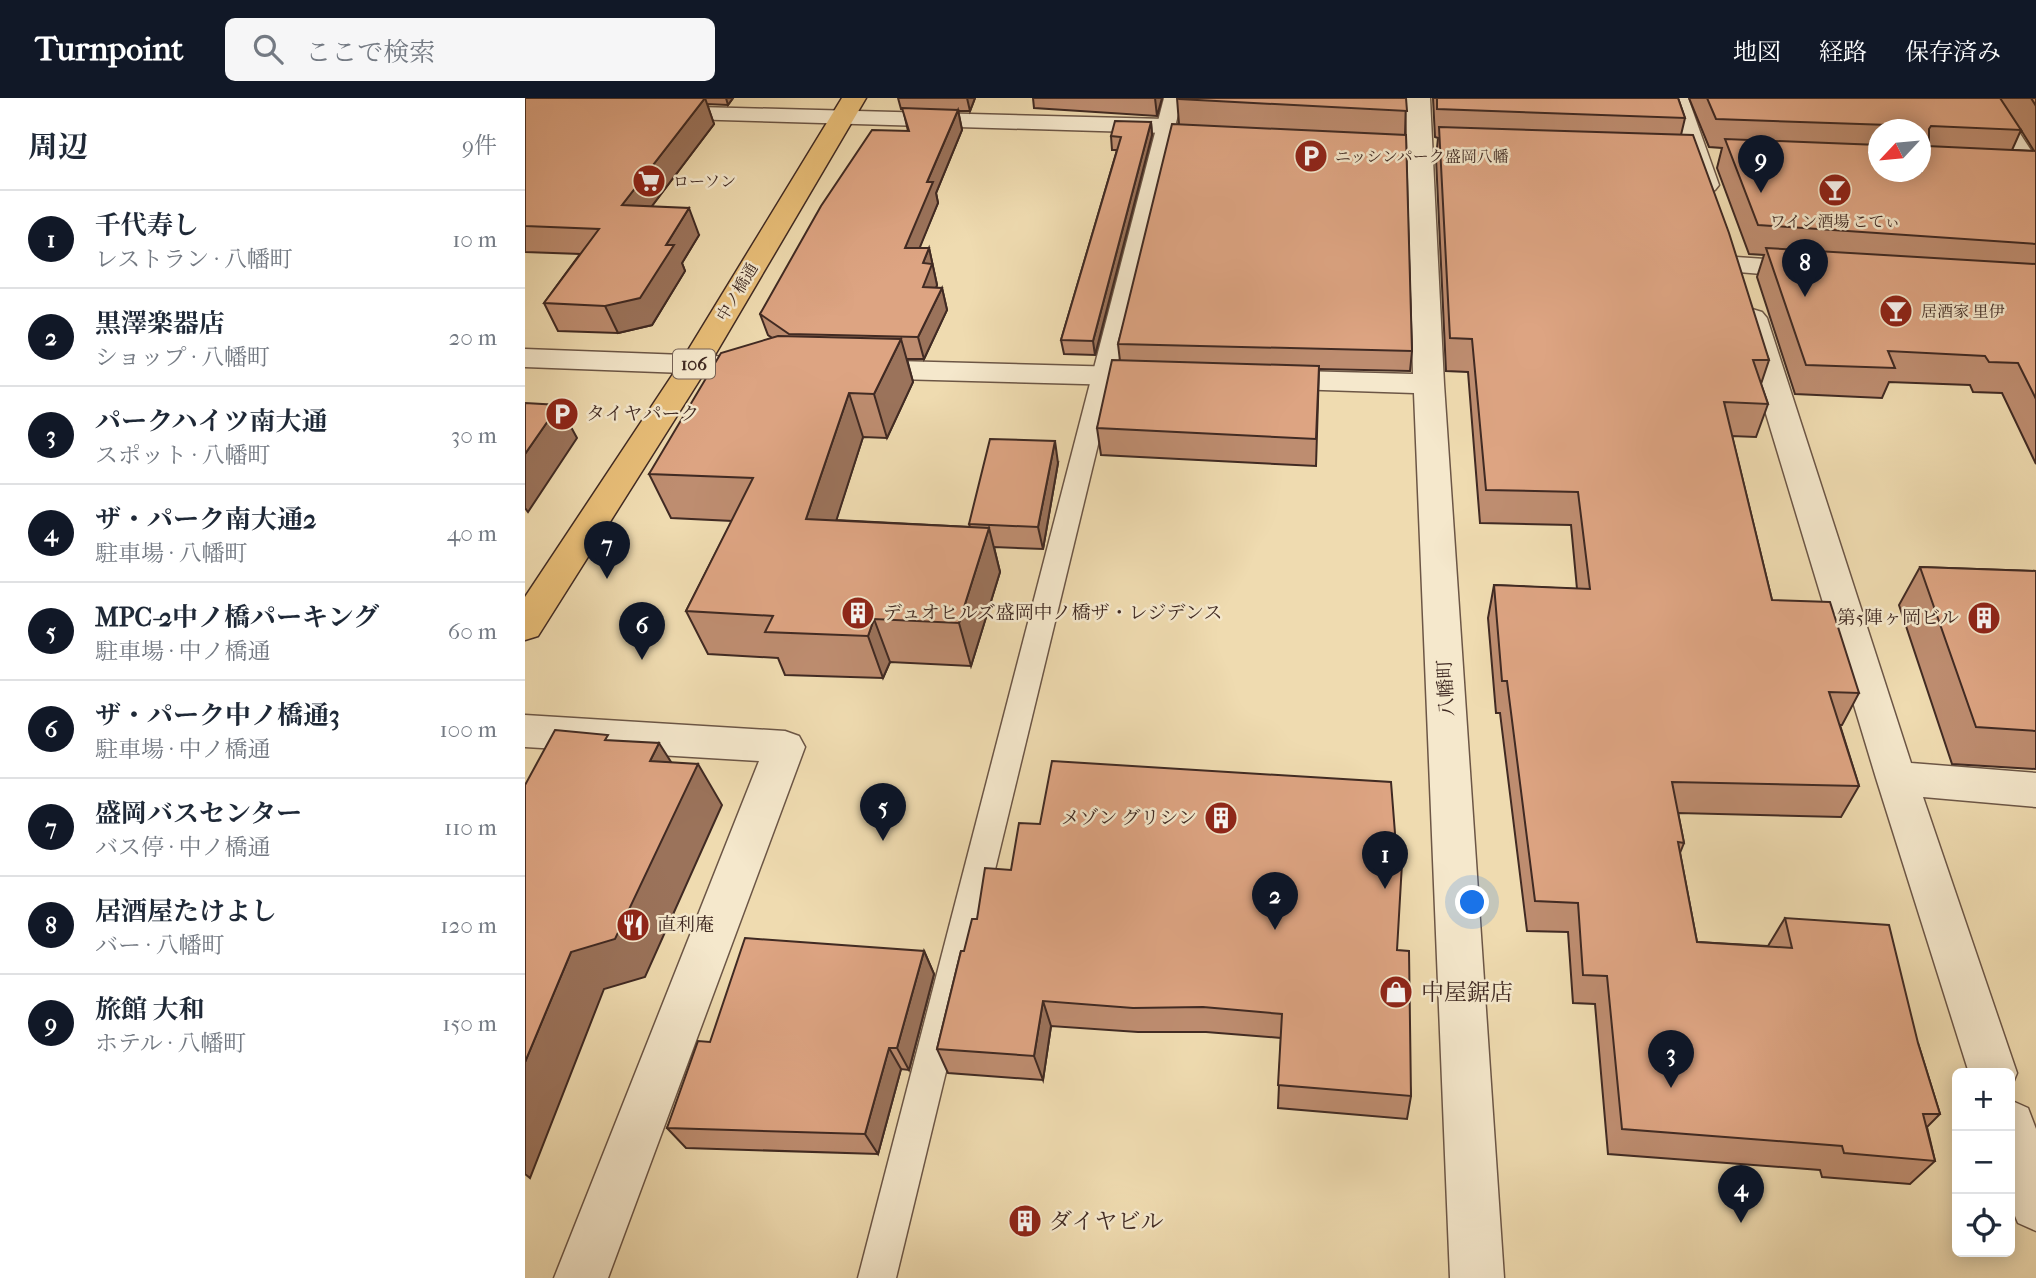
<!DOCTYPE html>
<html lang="ja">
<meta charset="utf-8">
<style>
body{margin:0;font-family:"IM FELL French Canon","Noto Serif JP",serif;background:#f6f6f7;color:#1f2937}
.controls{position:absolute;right:21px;bottom:21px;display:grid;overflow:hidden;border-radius:10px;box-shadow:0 4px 18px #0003}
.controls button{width:63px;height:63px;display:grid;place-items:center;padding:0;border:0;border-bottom:2px solid #e0e1e3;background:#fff;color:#1f2937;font:35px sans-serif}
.compass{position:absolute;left:1343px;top:21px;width:63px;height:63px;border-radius:50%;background:#fff;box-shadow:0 4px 18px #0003;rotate:244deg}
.you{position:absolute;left:948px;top:805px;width:24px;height:24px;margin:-18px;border:5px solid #fff;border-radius:50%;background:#1a73e8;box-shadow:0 0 0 10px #1a73e833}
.badge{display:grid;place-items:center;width:46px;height:46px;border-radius:50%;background:#111827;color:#fff;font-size:23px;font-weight:700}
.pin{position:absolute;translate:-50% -58px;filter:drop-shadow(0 2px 4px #0008)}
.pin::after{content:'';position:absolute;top:37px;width:24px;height:21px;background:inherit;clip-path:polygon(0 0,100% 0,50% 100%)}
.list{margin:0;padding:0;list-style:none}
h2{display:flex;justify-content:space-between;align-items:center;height:91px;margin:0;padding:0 28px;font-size:30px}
h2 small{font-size:23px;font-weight:400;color:#747a83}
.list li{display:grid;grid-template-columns:46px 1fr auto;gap:21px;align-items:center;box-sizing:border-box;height:98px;padding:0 28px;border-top:2px solid #e0e1e3}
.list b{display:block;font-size:26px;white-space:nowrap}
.list p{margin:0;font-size:23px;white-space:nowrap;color:#747a83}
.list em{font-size:23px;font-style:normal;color:#747a83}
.icon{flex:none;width:38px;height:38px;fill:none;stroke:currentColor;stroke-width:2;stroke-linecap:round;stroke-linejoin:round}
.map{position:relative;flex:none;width:1511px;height:1180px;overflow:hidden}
header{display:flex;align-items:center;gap:42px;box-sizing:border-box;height:98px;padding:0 35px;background:#111827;color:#fff}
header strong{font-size:33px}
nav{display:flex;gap:38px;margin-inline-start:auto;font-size:24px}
.search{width:490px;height:63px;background:#f6f6f7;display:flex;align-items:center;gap:18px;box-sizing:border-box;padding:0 24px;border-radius:10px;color:#747a83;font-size:26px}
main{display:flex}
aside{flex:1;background:#fff}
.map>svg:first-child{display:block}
</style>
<header>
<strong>Turnpoint</strong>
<div class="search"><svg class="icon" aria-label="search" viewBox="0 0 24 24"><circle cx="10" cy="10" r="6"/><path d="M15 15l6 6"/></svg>ここで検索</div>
<nav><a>地図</a><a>経路</a><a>保存済み</a></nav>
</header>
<main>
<aside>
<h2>周辺<small>9件</small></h2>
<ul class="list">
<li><span class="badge">1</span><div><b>千代寿し</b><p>レストラン · 八幡町</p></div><em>10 m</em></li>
<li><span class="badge">2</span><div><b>黒澤楽器店</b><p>ショップ · 八幡町</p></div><em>20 m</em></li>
<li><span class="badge">3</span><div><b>パークハイツ南大通</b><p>スポット · 八幡町</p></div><em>30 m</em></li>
<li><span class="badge">4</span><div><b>ザ・パーク南大通2</b><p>駐車場 · 八幡町</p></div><em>40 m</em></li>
<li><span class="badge">5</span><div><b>MPC-2中ノ橋パーキング</b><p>駐車場 · 中ノ橋通</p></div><em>60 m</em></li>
<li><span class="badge">6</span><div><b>ザ・パーク中ノ橋通3</b><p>駐車場 · 中ノ橋通</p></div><em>100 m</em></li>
<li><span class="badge">7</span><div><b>盛岡バスセンター</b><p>バス停 · 中ノ橋通</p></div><em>110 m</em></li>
<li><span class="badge">8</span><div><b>居酒屋たけよし</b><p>バー · 八幡町</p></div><em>120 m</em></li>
<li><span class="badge">9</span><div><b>旅館 大和</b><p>ホテル · 八幡町</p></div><em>150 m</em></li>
</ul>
</aside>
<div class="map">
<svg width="1511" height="1180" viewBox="0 0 1511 1180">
<rect width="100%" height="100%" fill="#efdbb0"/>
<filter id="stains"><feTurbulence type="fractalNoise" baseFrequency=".00286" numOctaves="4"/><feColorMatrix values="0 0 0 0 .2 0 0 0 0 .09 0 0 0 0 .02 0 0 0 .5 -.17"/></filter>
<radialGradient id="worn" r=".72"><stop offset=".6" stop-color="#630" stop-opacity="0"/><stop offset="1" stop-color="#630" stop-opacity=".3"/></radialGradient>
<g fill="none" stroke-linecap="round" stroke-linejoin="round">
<defs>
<path id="lane" d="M639,0H657L371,1180H333Z"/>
<path id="street" d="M881,0H905L919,286L979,1180H925L889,295L740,290L729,288L725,281L729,274L740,272L888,276Z
M1139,0H1163L1194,87L1190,92L1181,95L1172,92L1168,87Z
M1448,0H1472L1511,60V78L1497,77Z
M135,8L641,21L650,23L653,28L650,33L641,35L127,20L123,15L127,10Z
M1211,159L1285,164L1295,166L1299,172L1295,178L1285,180L1201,173L1197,167L1201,161Z
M1227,211L1237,214L1242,220L1386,665L1511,675V709L1398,699L1492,975L1485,992V975H1444L1351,680L1212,220L1217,214Z
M0,251L239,260L250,263L254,269L250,275L239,278L0,269Z
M334,262L635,270L646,272L650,279L646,286L635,288L334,280L323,277L319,271L323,265Z
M0,617L260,633L274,638L280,649L83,1180H29L234,663L0,649Z
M1485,1002L1503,1010L1511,1031V1133L1493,1125L1485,1106Z"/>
<path id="highway" d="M317,0H341L184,267L13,538L0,542V499L154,267Z"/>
</defs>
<use href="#lane" stroke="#6c5646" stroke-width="3"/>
<use href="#street" stroke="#6c5646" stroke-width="3"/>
<use href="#highway" stroke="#402a23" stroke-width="3"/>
<use href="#lane" fill="#f5e8cc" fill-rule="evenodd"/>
<use href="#street" fill="#f5e8cc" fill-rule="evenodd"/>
<use href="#highway" fill="#e8be78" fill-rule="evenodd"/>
</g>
<path fill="#be8d70" stroke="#402a23" stroke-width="2" fill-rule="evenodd" d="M0,0H208L203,7L182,6L189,26L127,108L174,137L157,165L160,173L127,227L93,235L33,233L19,205L55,156L0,154Z
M373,0H450L445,13H433L437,32L411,95L413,105L394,150H404L412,187L411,190H417L422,212L399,261H382L388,284L362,340L338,339L311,422L445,429L444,426L533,365L518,451L469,449L475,474L446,568L365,564L358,580L260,577L253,560L183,556L161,513L207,423L146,420L124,376L247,240L243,237L235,216L383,33L378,11H376Z
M508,0H637L632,18L509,10Z
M652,0H881L880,37L887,253L885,273L794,271L791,368L576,357L572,330L595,263L593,246L654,26Z
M908,0H1153L1160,20L1156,37L1244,262L1236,286L1243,306L1231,339L1207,338L1247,502L1334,595L1317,627H1315L1334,688L1316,719L1153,715L1159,745L1155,755L1172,844L1243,848L1260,820L1393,945L1415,1016L1402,1029L1410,1063L1385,1086L1297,1079L1295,1072L1083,1056L1070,906L1048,905L1043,834L1002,833L975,615H971L963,520L969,487L1052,491L1046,427L955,425L943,274L921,273L911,60L913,40L910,39Z
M1164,0H1511V366L1477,295L1448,294L1445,287L1364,284L1357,300L1270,296L1232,179L1239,157L1224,156L1192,70L1197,50L1184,49ZM1354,32H1396L1354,74ZM1496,32L1509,53L1487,52Z
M626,24L627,37L570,257L539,256L536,242L592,52H587L586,38Z
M1395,469L1511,473V671L1427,666L1374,507Z
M872,852L886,998L882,1021L753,1010L756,940L681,934H613L526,928L518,982L423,975L412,951L436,853Z
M399,853L409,876L384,972L376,971L353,1056L161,1050L142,1030L185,944Z"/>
<path fill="#9b735b" stroke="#402a23" stroke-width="2" d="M180,0L189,26L108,133L97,107Z
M201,0H208L203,7Z
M442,0H450L445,13Z
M630,0H637L632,18Z
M433,12L437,32L411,95L413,105L386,171L380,150L402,84Z
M626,24L627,37L570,257L568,243Z
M164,110L174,137L157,165L160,173L127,227L93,235L80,208L141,147Z
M404,150L412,187L403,211L398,189V165Z
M417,190L422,212L399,261L393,239Z
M376,241L388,284L362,340L349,296Z
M324,295L338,339L298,464L281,421Z
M34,307L52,340L3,414L0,410V356Z
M530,343L533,365L518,451L513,429Z
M464,430L475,474L446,568L434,525Z
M349,521L365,564L358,580L343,538Z
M134,645L160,686L125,663Z
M173,666L197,707L120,879L79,891L5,1080L0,1076V964L46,854Z
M399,853L409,876L384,972L372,950Z
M518,903L526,928L518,982L509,958Z
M364,950L376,971L353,1056L340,1036Z"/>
<path fill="#dda482" stroke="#402a23" stroke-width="2" d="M0,0H180L97,107L164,110L141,147H149L115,200L80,208L19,205L74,131L0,128Z
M653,0H881L882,13L654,1Z
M912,0H1153L1160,20L912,11Z
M1182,0H1475L1496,32L1406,28L1404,31V43L1400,46L1402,48L1511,53V146L1233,127L1200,41L1354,47V74H1396V32H1366L1364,27L1191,21Z
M1506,0H1511V8Z
M377,10L433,12L402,84H408L380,150H404L398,165L407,166L398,189L417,190L393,239L264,236L235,216L296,108L347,32L384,33Z
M590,23L626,24L568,243L536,242L596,39L586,38Z
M647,26L881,37L887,253L593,246Z
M914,29L1168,37L1204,135L1244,262H1228L1243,306L1199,304L1247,502L1305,504L1334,595L1304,594L1334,688L1147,684L1159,745L1153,744L1172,844L1267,850L1260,820L1364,827L1393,945L1415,1016H1398L1410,1063L1319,1055L1317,1048L1097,1031L1082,878L1058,877L1053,805L1010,803L982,583H977L969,487L1065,491L1053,394L961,392L947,241L925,240Z
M1241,150L1511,166V301L1493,265L1464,264L1460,258L1363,253L1370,270L1281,267Z
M253,238L376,241L349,296L324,295L281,421L464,430L434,525L349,521L343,538L240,534L248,518L161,513L228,380L124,376L196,255Z
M587,262L794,268L791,341L572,330Z
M0,305L34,307L0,356Z
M465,341L530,343L513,429L444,426Z
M1395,469L1511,473V633L1451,629Z
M30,632L83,637L80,642L134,645L125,663L173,666L90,841L46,854L0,964V687Z
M527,663L866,684L871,748H878L872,852L884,853L886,998L753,987L757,916L678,909L608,910L518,903L509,958L412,951L436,853H439L447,821H452L460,770L486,772L494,725L515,726Z
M220,840L399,853L372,950H364L340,1036L142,1030L173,943L185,944Z"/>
<defs>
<symbol id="parking-disc" viewBox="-11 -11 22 22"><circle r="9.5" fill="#8f2418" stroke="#f5e8cc"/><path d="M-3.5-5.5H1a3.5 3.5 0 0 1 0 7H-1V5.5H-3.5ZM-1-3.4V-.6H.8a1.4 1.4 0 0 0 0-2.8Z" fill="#fff"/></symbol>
<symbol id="supermarket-disc" viewBox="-11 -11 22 22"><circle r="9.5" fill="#8f2418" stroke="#f5e8cc"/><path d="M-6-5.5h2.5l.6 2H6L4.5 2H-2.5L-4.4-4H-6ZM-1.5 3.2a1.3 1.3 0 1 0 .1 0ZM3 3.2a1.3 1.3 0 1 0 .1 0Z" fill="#fff"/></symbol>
<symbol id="bar-disc" viewBox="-11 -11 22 22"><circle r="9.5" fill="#8f2418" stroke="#f5e8cc"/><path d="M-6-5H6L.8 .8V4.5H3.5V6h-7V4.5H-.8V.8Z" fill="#fff"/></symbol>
<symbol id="building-disc" viewBox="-11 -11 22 22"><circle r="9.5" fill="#8f2418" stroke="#f5e8cc"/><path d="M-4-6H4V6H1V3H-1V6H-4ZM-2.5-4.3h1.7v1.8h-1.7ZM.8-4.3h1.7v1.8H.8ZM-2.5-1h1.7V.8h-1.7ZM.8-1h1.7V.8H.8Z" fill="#fff"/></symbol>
<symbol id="restaurant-disc" viewBox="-11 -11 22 22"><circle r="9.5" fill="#8f2418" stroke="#f5e8cc"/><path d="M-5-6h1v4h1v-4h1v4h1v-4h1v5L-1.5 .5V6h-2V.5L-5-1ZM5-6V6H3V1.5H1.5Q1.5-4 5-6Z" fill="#fff"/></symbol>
<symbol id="shop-disc" viewBox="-11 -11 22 22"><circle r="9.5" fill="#8f2418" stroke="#f5e8cc"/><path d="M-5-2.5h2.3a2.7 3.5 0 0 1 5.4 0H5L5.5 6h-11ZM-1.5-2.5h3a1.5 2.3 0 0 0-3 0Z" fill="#fff"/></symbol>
</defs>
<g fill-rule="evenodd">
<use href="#parking-disc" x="767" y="39" width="38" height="38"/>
<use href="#supermarket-disc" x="105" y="64" width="38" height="38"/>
<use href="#bar-disc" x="1291" y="73" width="38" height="38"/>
<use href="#bar-disc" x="1352" y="194" width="38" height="38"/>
<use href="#parking-disc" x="18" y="297" width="38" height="38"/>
<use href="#building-disc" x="314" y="496" width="38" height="38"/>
<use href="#building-disc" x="1440" y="501" width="38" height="38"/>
<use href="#building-disc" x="677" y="701" width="38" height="38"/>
<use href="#restaurant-disc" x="89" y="808" width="38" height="38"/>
<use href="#shop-disc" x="852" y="875" width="38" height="38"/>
<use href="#building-disc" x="481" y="1104" width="38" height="38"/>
</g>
<g text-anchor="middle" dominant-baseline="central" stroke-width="5" stroke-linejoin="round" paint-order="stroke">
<g font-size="16" fill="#402a23" stroke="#f5e8cc" text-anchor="start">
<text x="810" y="58">ニッシンパーク盛岡八幡</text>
<text x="148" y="83">ローソン</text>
<text x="1310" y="123" text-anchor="middle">ワイン酒場 こてぃ</text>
<text x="1396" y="213">居酒家 里伊</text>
</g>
<g font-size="16" fill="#402a23" stroke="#f5e8cc">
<text transform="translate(212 194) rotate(-59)">中ノ橋通</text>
</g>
<rect fill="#f5e8cc" stroke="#766356" stroke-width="2" x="148" y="251.5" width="42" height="29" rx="5"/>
<g font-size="18" font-weight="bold" fill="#402a23">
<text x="169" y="266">106</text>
</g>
<g font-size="19" fill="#402a23" stroke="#f5e8cc" text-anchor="start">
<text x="61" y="316">タイヤパーク</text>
<text x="358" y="515">デュオヒルズ盛岡中ノ橋ザ・レジデンス</text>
<text x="1434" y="520" text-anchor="end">第5陣ヶ岡ビル</text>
<text x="672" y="720" text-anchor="end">メゾン グリシン</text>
<text x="132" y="827">直利庵</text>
</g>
<g font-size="19" fill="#402a23" stroke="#f5e8cc">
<text transform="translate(921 590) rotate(-93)">八幡町</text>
</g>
<g font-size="23" fill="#402a23" stroke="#f5e8cc" text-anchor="start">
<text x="896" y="894">中屋鋸店</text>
<text x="524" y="1123">ダイヤビル</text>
</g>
</g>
<rect width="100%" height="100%" filter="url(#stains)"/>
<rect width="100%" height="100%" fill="url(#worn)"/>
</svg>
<div class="controls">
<button>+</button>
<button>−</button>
<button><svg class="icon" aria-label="locate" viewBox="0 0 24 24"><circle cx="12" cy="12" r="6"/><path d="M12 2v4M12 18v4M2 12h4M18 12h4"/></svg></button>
</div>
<svg class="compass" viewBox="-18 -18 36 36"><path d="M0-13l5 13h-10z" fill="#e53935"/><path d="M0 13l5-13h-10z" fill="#747a83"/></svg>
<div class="you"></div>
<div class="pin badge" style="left:860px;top:791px">1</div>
<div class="pin badge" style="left:750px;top:832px">2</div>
<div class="pin badge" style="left:1146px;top:990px">3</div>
<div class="pin badge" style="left:1216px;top:1125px">4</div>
<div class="pin badge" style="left:358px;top:743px">5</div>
<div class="pin badge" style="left:117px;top:562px">6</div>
<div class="pin badge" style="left:82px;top:481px">7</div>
<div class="pin badge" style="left:1280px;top:199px">8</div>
<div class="pin badge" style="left:1236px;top:95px">9</div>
</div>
</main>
